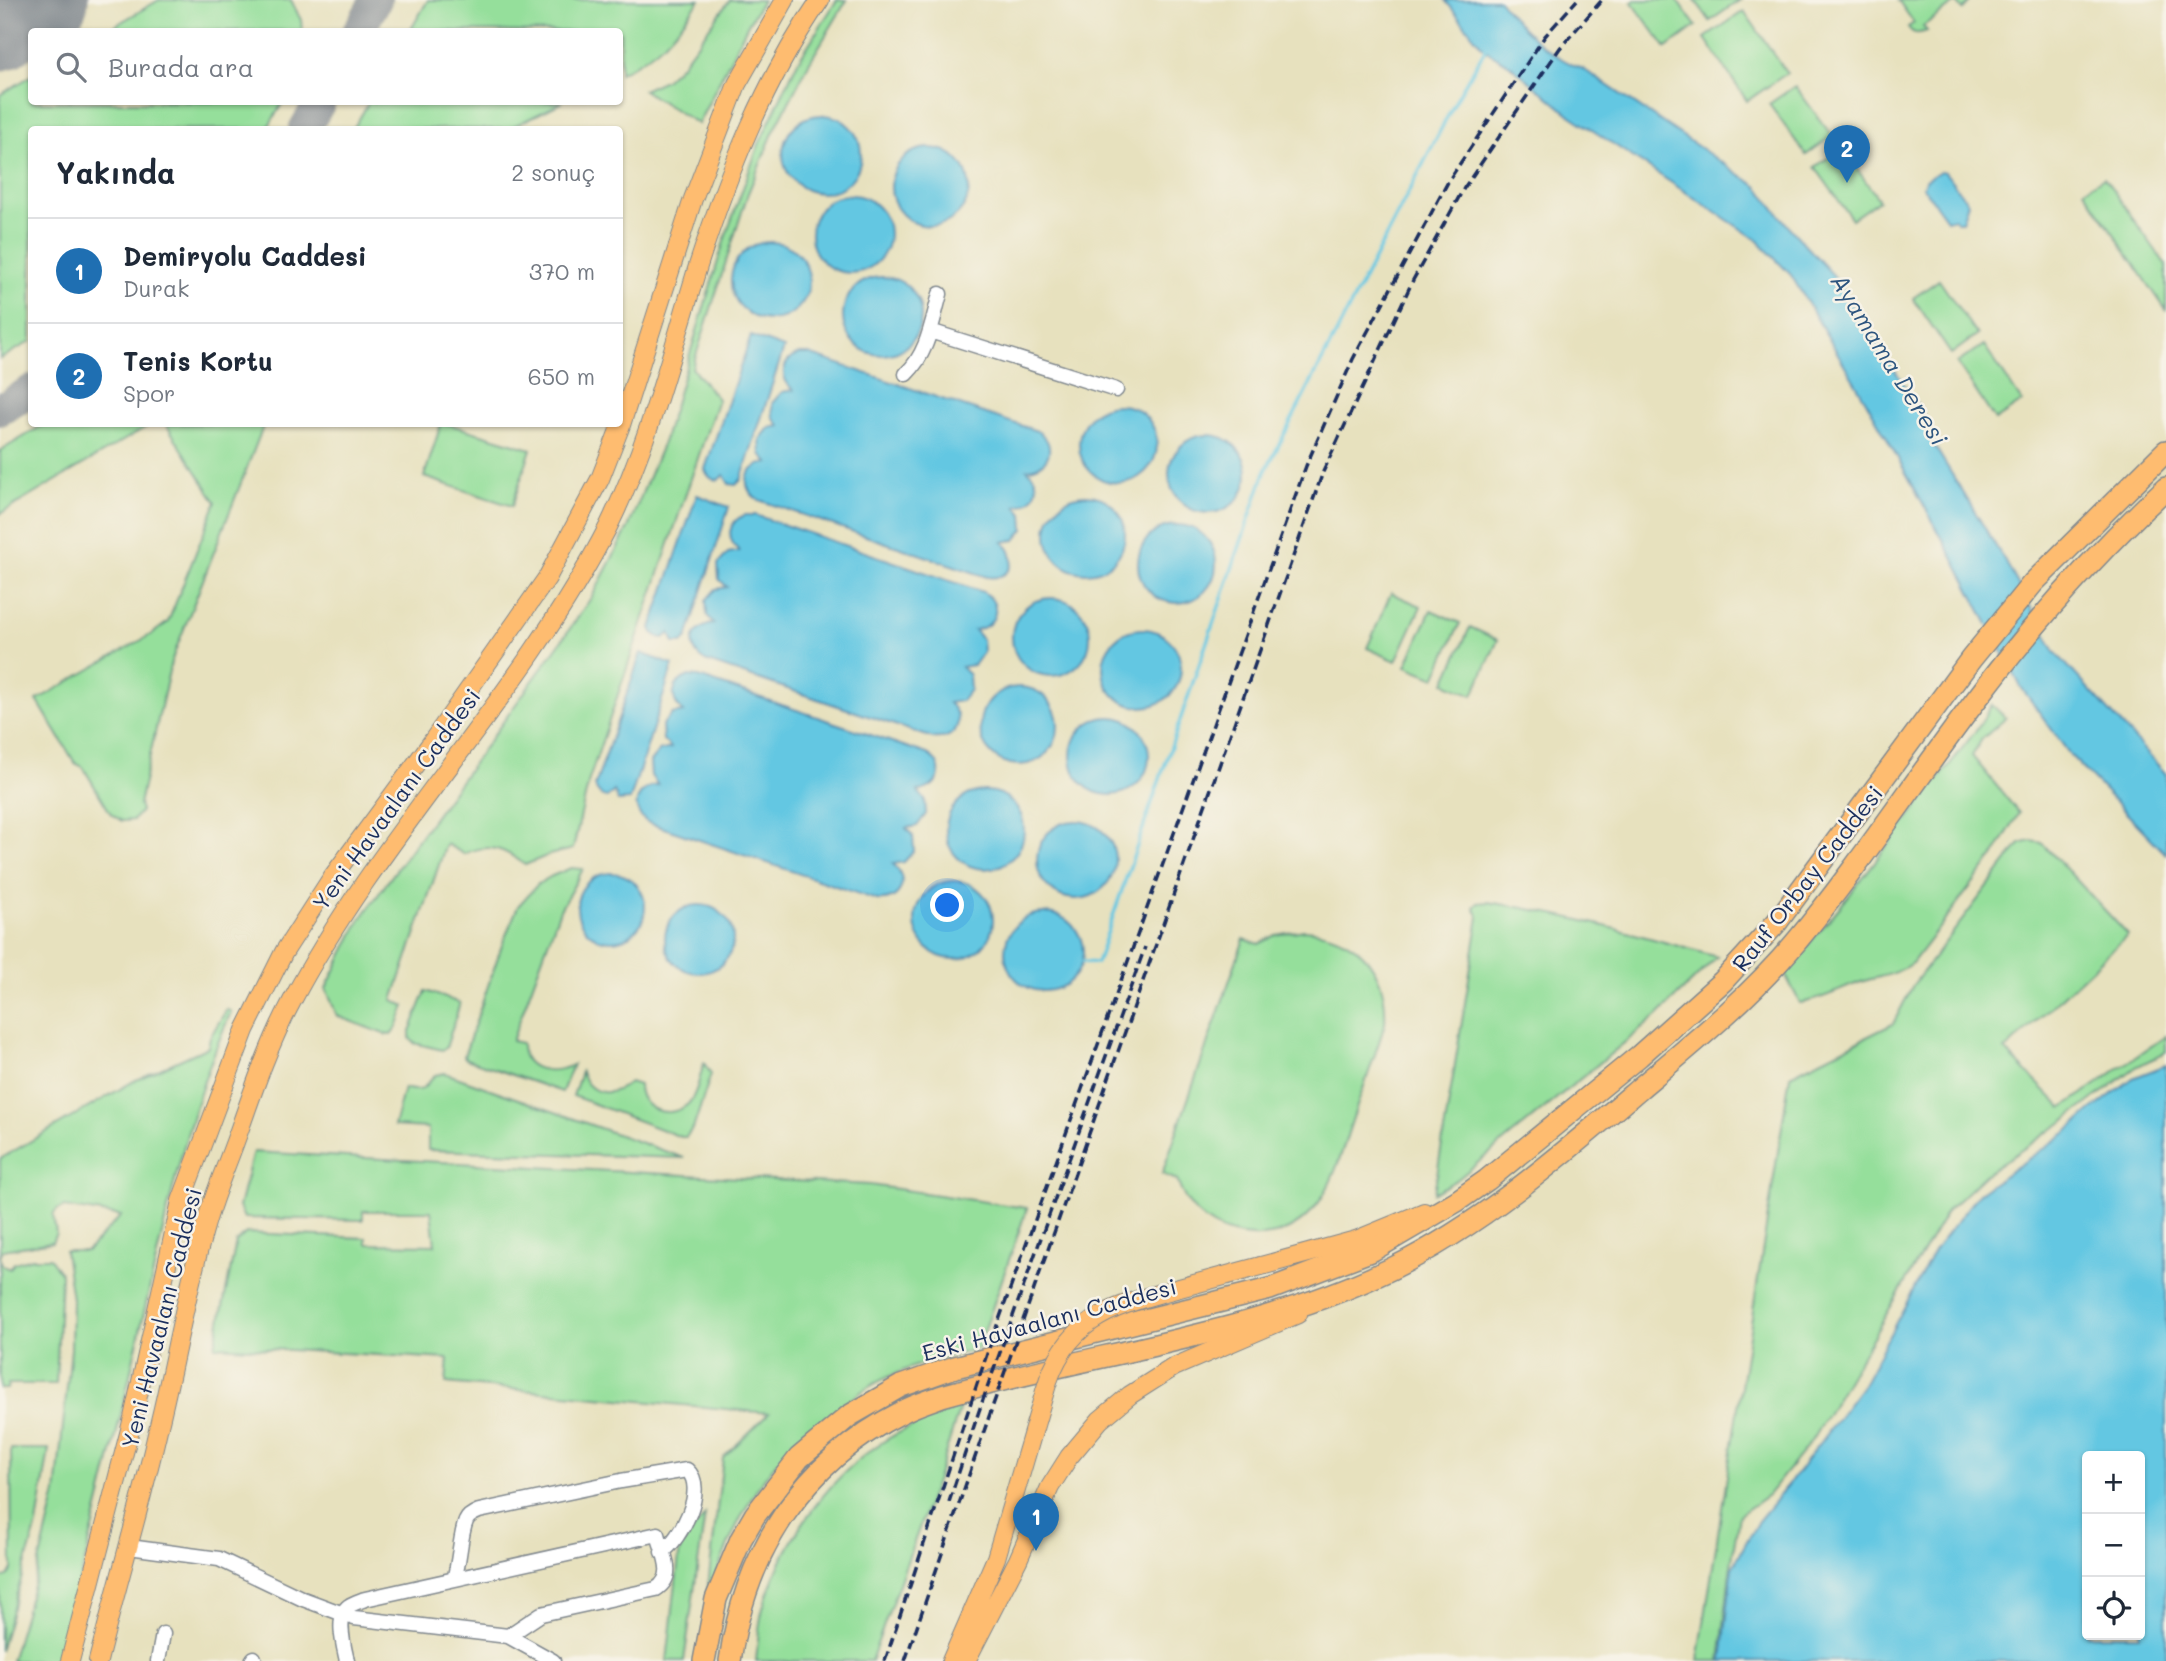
<!DOCTYPE html>
<html lang="tr">
<meta charset="utf-8">
<style>
body{margin:0;font-family:Mali,sans-serif;background:#f2f2f3;color:#1f2937}
.controls{position:absolute;right:21px;bottom:21px;display:grid;overflow:hidden;border-radius:7px;box-shadow:0 2px 5px #0004}
.controls button{width:63px;height:63px;display:grid;place-items:center;padding:0;border:0;border-bottom:2px solid #e0e1e3;background:#fff;color:#1f2937;font:35px sans-serif}
.you{position:absolute;left:948px;top:906px;width:24px;height:24px;margin:-18px;border:5px solid #fff;border-radius:50%;background:#1a73e8;box-shadow:0 0 0 10px #1a73e833}
.badge{display:grid;place-items:center;width:46px;height:46px;border-radius:50%;background:#1f6fb2;color:#fff;font-size:23px;font-weight:700}
.pin{position:absolute;translate:-50% -58px;filter:drop-shadow(0 2px 4px #0008)}
.pin::after{content:'';position:absolute;top:37px;width:24px;height:21px;background:inherit;clip-path:polygon(0 0,100% 0,50% 100%)}
.list{margin:0;padding:0;list-style:none}
h2{display:flex;justify-content:space-between;align-items:center;height:91px;margin:0;padding:0 28px;font-size:30px}
h2 small{font-size:23px;font-weight:400;color:#747a83}
.list li{display:grid;grid-template-columns:46px 1fr auto;gap:21px;align-items:center;box-sizing:border-box;height:105px;padding:0 28px;border-top:2px solid #e0e1e3}
.list b{display:block;font-size:26px;white-space:nowrap}
.list p{margin:0;font-size:23px;white-space:nowrap;color:#747a83}
.list em{font-size:23px;font-style:normal;color:#747a83}
.icon{flex:none;width:38px;height:38px;fill:none;stroke:currentColor;stroke-width:2;stroke-linecap:round;stroke-linejoin:round}
.map{position:relative;flex:none;width:2166px;height:1661px;overflow:hidden}
.search{position:absolute;background:#fff;box-shadow:0 2px 5px #0004;left:28px;top:28px;width:595px;height:77px;display:flex;align-items:center;gap:18px;box-sizing:border-box;padding:0 24px;border-radius:7px;color:#747a83;font-size:26px}
.panel{position:absolute;background:#fff;box-shadow:0 2px 5px #0004;left:28px;top:126px;width:595px;height:301px;border-radius:7px}
.map>svg:first-child{display:block}
</style>
<div class="map">
<svg width="2166" height="1661" viewBox="0 0 2166 1661">
<rect width="100%" height="100%" fill="#f7f3e8"/>
<filter id="ink" filterUnits="userSpaceOnUse"><feTurbulence type="fractalNoise" baseFrequency=".0143" numOctaves="2"/><feDisplacementMap in="SourceGraphic" scale="14" xChannelSelector="R" yChannelSelector="G"/><feConvolveMatrix kernelMatrix="1 2 1 2 8 2 1 2 1" color-interpolation-filters="sRGB"/></filter>
<filter id="wash" filterUnits="userSpaceOnUse"><feTurbulence type="fractalNoise" baseFrequency=".00686" numOctaves="4" result="noise"/><feDisplacementMap in="SourceGraphic" scale="28" xChannelSelector="R" yChannelSelector="G"/><feGaussianBlur stdDeviation="1.57" result="paint"/><feColorMatrix in="noise" values="0 0 0 0 0 0 0 0 0 0 0 0 0 0 0 0 0 1.4 0 .05"/><feComposite in="paint" operator="in"/></filter>
<g filter="url(#wash)">
<rect width="100%" height="100%" fill="#e7e1be"/>
<path fill="#95df9b" stroke="#58877c" stroke-width="2" d="M159,0H291L301,20L302,31H106Z
M428,0H700C674,35 659,53 620,73V32L410,31Z
M730,0H763L748,24L698,124L643,90L665,80L682,64Z
M837,0H847L808,65L773,133L748,193L692,368L718,399L589,780L573,849L549,855L525,865C505,849 489,842 464,854L446,844L393,1000L405,1006L396,1029L391,1035L384,1034L337,1016L326,988L360,920L560,643L593,595L628,528L664,440L725,238L759,144L797,63Z
M1635,0H1677L1696,26L1666,48L1632,2Z
M1695,0H1740L1710,21Z
M1898,0H1971L1963,10L1957,2L1923,26L1927,31C1918,34 1913,35 1908,27L1914,23Z
M1744,11L1787,73L1747,101L1705,38Z
M31,76L32,102H283L267,129L32,130L31,341L0,359V95Z
M1795,86L1832,136L1806,155L1769,104Z
M369,102H563L508,129H353Z
M1842,148L1879,200L1852,219L1815,167Z
M2104,177L2166,265V310L2084,190Z
M1939,280L1977,335L1951,354L1913,298Z
M1984,345L2022,402L1995,420L1957,363Z
M45,424H151L0,514V451Z
M166,424H264L171,662L139,804L141,811L133,820L122,821L111,814L83,767L75,763L37,700L152,634L168,622L216,502Z
M441,424H448L531,449L512,506L424,477Z
M1391,593L1421,606L1396,661L1367,648Z
M1431,610L1460,623L1435,678L1406,666Z
M1470,627L1498,640L1473,695L1445,683Z
M1992,705L2006,718L1982,739L1972,756L2019,813L1993,857L1912,963C1894,976 1884,975 1864,981C1842,988 1823,1000 1800,1003L1786,976L1789,967L1843,903L1974,733Z
M2031,841L2042,843L2128,935L2005,1050L2062,1108L2166,1036V1052L2136,1067L2060,1124L1986,1174L1948,1210L1812,1440L1768,1495L1739,1515L1730,1572L1720,1661H1698L1790,1075L1893,1024L1913,985L2020,844Z
M571,868L583,869L560,910L512,1041L522,1043C521,1072 552,1075 573,1065L562,1092L466,1059L464,1056L502,945L518,906L538,884L552,876Z
M1488,902C1566,914 1641,935 1717,957L1657,1016L1458,1179L1434,1193L1479,917L1474,907L1478,903Z
M1304,930C1358,934 1388,969 1385,1023C1376,1054 1364,1085 1354,1115C1338,1160 1328,1220 1275,1234C1261,1237 1246,1237 1232,1233C1206,1226 1185,1206 1177,1180L1162,1174L1244,939L1259,944L1276,935Z
M426,991L460,1003L446,1048L442,1050L414,1043L410,1038V1031Z
M227,1009L231,1012C187,1111 166,1216 142,1322C117,1435 89,1549 58,1661H11L35,1579L56,1493L71,1349L72,1299L65,1251H87L121,1216L64,1207L57,1210L53,1215L56,1233L52,1242L3,1250L0,1256V1159L134,1081L208,1047L210,1037Z
M704,1063L711,1074L694,1126L686,1137H681L573,1096L581,1072C590,1097 612,1097 630,1082L639,1085C639,1111 670,1120 688,1104C697,1095 700,1075 704,1063Z
M445,1073L684,1158L428,1150V1128L394,1126L404,1088C426,1094 422,1087 435,1075Z
M253,1152L870,1185L1027,1208L978,1349C939,1358 898,1368 864,1390C850,1399 839,1411 826,1421C813,1432 797,1442 785,1454C748,1489 722,1556 706,1603L723,1458L769,1413L446,1383L448,1359L215,1346L236,1242L246,1233L367,1238V1244L435,1245L431,1211H363V1220L244,1218L239,1207Z
M0,1256L2,1265L10,1269L14,1263L32,1258H50L61,1274L56,1384H8L7,1389H0Z
M960,1407L938,1476L871,1661H756C758,1644 758,1625 763,1608C782,1545 823,1483 878,1445C903,1428 932,1418 960,1407Z
M11,1449H49L37,1525L0,1651V1578L8,1576L12,1569Z
M705,1515L684,1661H667L680,1547Z"/>
<path fill="#64c7e2" stroke="#407ba0" stroke-width="2" fill-rule="evenodd" d="M1445,0H1499C1520,27 1550,57 1583,69L1758,187L1789,227L1834,276L1929,423L1934,445L2008,566L2055,652L2166,774V854L2071,756L2021,687L1951,554L1866,401L1791,275L1756,239L1571,116L1510,65L1485,50Z
M783 154a39 39 0 1 1 78 0a39 39 0 1 1-78 0Z
M891 187a39 39 0 1 1 78 0a39 39 0 1 1-78 0Z
M1940,171L1945,172L1968,203L1962,221H1957L1954,218L1947,220L1923,187L1925,181Z
M811 234a39 39 0 1 1 78 0a39 39 0 1 1-78 0Z
M731 281a39 39 0 1 1 78 0a39 39 0 1 1-78 0Z
M843 316a39 39 0 1 1 78 0a39 39 0 1 1-78 0Z
M751,336L784,348L741,480L736,485L729,484L724,475L718,480C711,480 707,476 705,469Z
M799,354H809L1037,431C1058,443 1050,468 1027,469C1044,483 1037,503 1016,506L1023,514L1024,529L1015,540L1003,542C1020,557 1011,581 987,577L759,500C738,488 746,464 769,463L761,454L760,439L769,428L780,426L773,418L772,403L782,392L793,390C779,377 781,361 799,354Z
M1079 444a39 39 0 1 1 78 0a39 39 0 1 1-78 0Z
M1169 474a39 39 0 1 1 78 0a39 39 0 1 1-78 0Z
M1047 534a39 39 0 1 1 78 0a39 39 0 1 1-78 0Z
M697,495L729,507L687,638L682,643H674L670,633L664,638C657,638 653,634 651,628Z
M745,515H755L983,592C1004,604 996,628 974,630L982,639L983,653L973,665L961,667L969,675L970,690L961,701L949,703C966,719 957,741 933,738L705,661C685,649 692,626 714,624L707,615L706,600L716,589L727,587L719,579L718,564L728,553L739,551C726,538 727,522 745,515Z
M1138 564a39 39 0 1 1 78 0a39 39 0 1 1-78 0Z
M1012 637a39 39 0 1 1 78 0a39 39 0 1 1-78 0Z
M1103 668a39 39 0 1 1 78 0a39 39 0 1 1-78 0Z
M641,653L673,665L630,800L618,801L614,791L608,797C601,797 597,793 595,786Z
M689,676L699,677L927,754C948,765 940,789 918,791L925,800L926,814L917,826L906,828L913,836L914,851L904,862L893,864C910,879 901,903 877,900L649,823C628,811 636,787 658,785L651,776L650,762L659,751L671,748L663,740L662,725L672,714L683,712C669,699 671,683 689,676Z
M980 726a39 39 0 1 1 78 0a39 39 0 1 1-78 0Z
M1071 756a39 39 0 1 1 78 0a39 39 0 1 1-78 0Z
M946 830a39 39 0 1 1 78 0a39 39 0 1 1-78 0Z
M1037 860a39 39 0 1 1 78 0a39 39 0 1 1-78 0Z
M577 907a34 34 0 1 1 68 0a34 34 0 1 1-68 0Z
M915 920a39 39 0 1 1 78 0a39 39 0 1 1-78 0Z
M665 939a34 34 0 1 1 68 0a34 34 0 1 1-68 0Z
M1005 952a39 39 0 1 1 78 0a39 39 0 1 1-78 0Z
M2166,1065V1661H1722L1732,1568L1758,1521L1789,1484L1864,1383L1934,1251L1979,1193L2066,1133L2089,1112L2133,1078ZM2087,1456H2140V1635H2087Z"/>
<g fill="none" stroke-linecap="round" stroke-linejoin="round">
<path stroke="#64c7e2" stroke-width="3.5" d="M1082,962L1097,963L1265,472L1458,96L1486,48"/>
<path stroke="#81888e" stroke-width="32" d="M358,32L376,0
M304,130L320,102
M0,410L32,390"/>
<path stroke="#81888e" stroke-width="79" d="M0,31L49,0"/>
</g>
</g>
<g filter="url(#ink)">
<g fill="none" stroke-linecap="round" stroke-linejoin="round">
<defs>
<path id="minor" d="M930,331L1116,390
M906,374C928,353 932,322 940,294
M129,1547L219,1559L303,1599L354,1618L508,1636L553,1661
M454,1579C460,1561 460,1535 466,1521C468,1516 474,1513 479,1511L621,1481L687,1470C708,1488 681,1539 662,1552
M158,1661L163,1634
M252,1661L254,1658
M347,1661C344,1647 335,1616 349,1606C353,1603 360,1601 365,1599L658,1534C663,1554 677,1576 656,1589L541,1614L508,1636"/>
<path id="major" d="M1261,1266L1356,1240L1424,1212
M70,1661L133,1418L181,1201L245,1030L284,952L333,876L429,746L547,578L600,479L621,425L693,199L737,84L785,0
M98,1661C118,1581 142,1501 160,1421C176,1355 187,1288 206,1223C215,1191 229,1160 240,1128C255,1085 270,1042 292,1001C381,832 521,697 608,527C649,444 671,354 698,266C728,173 764,81 820,0
M951,1661L996,1558L1045,1391
M966,1661L1018,1560L1050,1487L1069,1457L1100,1420L1130,1395L1174,1367L1298,1314"/>
<path id="highway" d="M704,1661L716,1599L741,1539L755,1515L799,1458L849,1416L901,1386L955,1367L1270,1289L1373,1250L1457,1201L1487,1180L1639,1056L1723,981L1777,922L1971,659L2033,583L2166,451
M730,1661C745,1552 803,1462 902,1412C915,1405 929,1401 942,1396C1091,1353 1250,1337 1391,1269C1483,1224 1563,1154 1640,1088C1695,1042 1750,997 1796,942C1860,865 1915,780 1976,700C2033,624 2096,553 2166,488"/>
</defs>
<use href="#minor" stroke="#81888e" stroke-width="17"/>
<use href="#major" stroke="#81888e" stroke-width="20"/>
<use href="#highway" stroke="#81888e" stroke-width="24"/>
<use href="#minor" stroke="#fff" stroke-width="14"/>
<use href="#major" stroke="#febc70" stroke-width="18"/>
<use href="#highway" stroke="#febc70" stroke-width="21"/>
<path stroke="#1b2f5e" stroke-width="3.5" stroke-dasharray="10 5" stroke-linecap="butt" d="M949,1502L979,1411L1145,947
M885,1661L990,1345L1306,466L1353,359L1449,180L1545,36L1577,0
M905,1661L992,1408L1323,472L1413,280L1464,188L1560,48L1602,0"/>
<defs>
<path id="major-bridge" d="M1045,1391C1064,1322 1109,1307 1172,1290C1202,1282 1231,1274 1261,1266"/>
</defs>
<use href="#major-bridge" stroke="#81888e" stroke-width="20" stroke-linecap="butt"/>
<use href="#major-bridge" stroke="#febc70" stroke-width="18"/>
</g>
</g>
<g text-anchor="middle" dominant-baseline="central" stroke-width="5" stroke-linejoin="round" paint-order="stroke">
<g font-size="23" fill="#1b2f5e" stroke="#f7f3e8">
<text transform="translate(396 799) rotate(-54)">Yeni Havaalanı Caddesi</text>
<text transform="translate(1807 878) rotate(-52)">Rauf Orbay Caddesi</text>
<text transform="translate(161 1318) rotate(-76)">Yeni Havaalanı Caddesi</text>
<text transform="translate(1049 1319) rotate(-15)">Eski Havaalanı Caddesi</text>
</g>
<g font-size="24" font-style="italic" fill="#2d557f" stroke="#f7f3e8">
<text transform="translate(1890 359) rotate(58)">Ayamama Deresi</text>
</g>
</g>
</svg>
<div class="controls">
<button>+</button>
<button>−</button>
<button><svg class="icon" aria-label="locate" viewBox="0 0 24 24"><circle cx="12" cy="12" r="6"/><path d="M12 2v4M12 18v4M2 12h4M18 12h4"/></svg></button>
</div>
<div class="you"></div>
<div class="pin badge" style="left:1036px;top:1551px">1</div>
<div class="pin badge" style="left:1847px;top:183px">2</div>
<div class="search"><svg class="icon" aria-label="search" viewBox="0 0 24 24"><circle cx="10" cy="10" r="6"/><path d="M15 15l6 6"/></svg>Burada ara</div>
<section class="panel">
<h2>Yakında<small>2 sonuç</small></h2>
<ul class="list">
<li><span class="badge">1</span><div><b>Demiryolu Caddesi</b><p>Durak</p></div><em>370 m</em></li>
<li><span class="badge">2</span><div><b>Tenis Kortu</b><p>Spor</p></div><em>650 m</em></li>
</ul>
</section>
</div>
